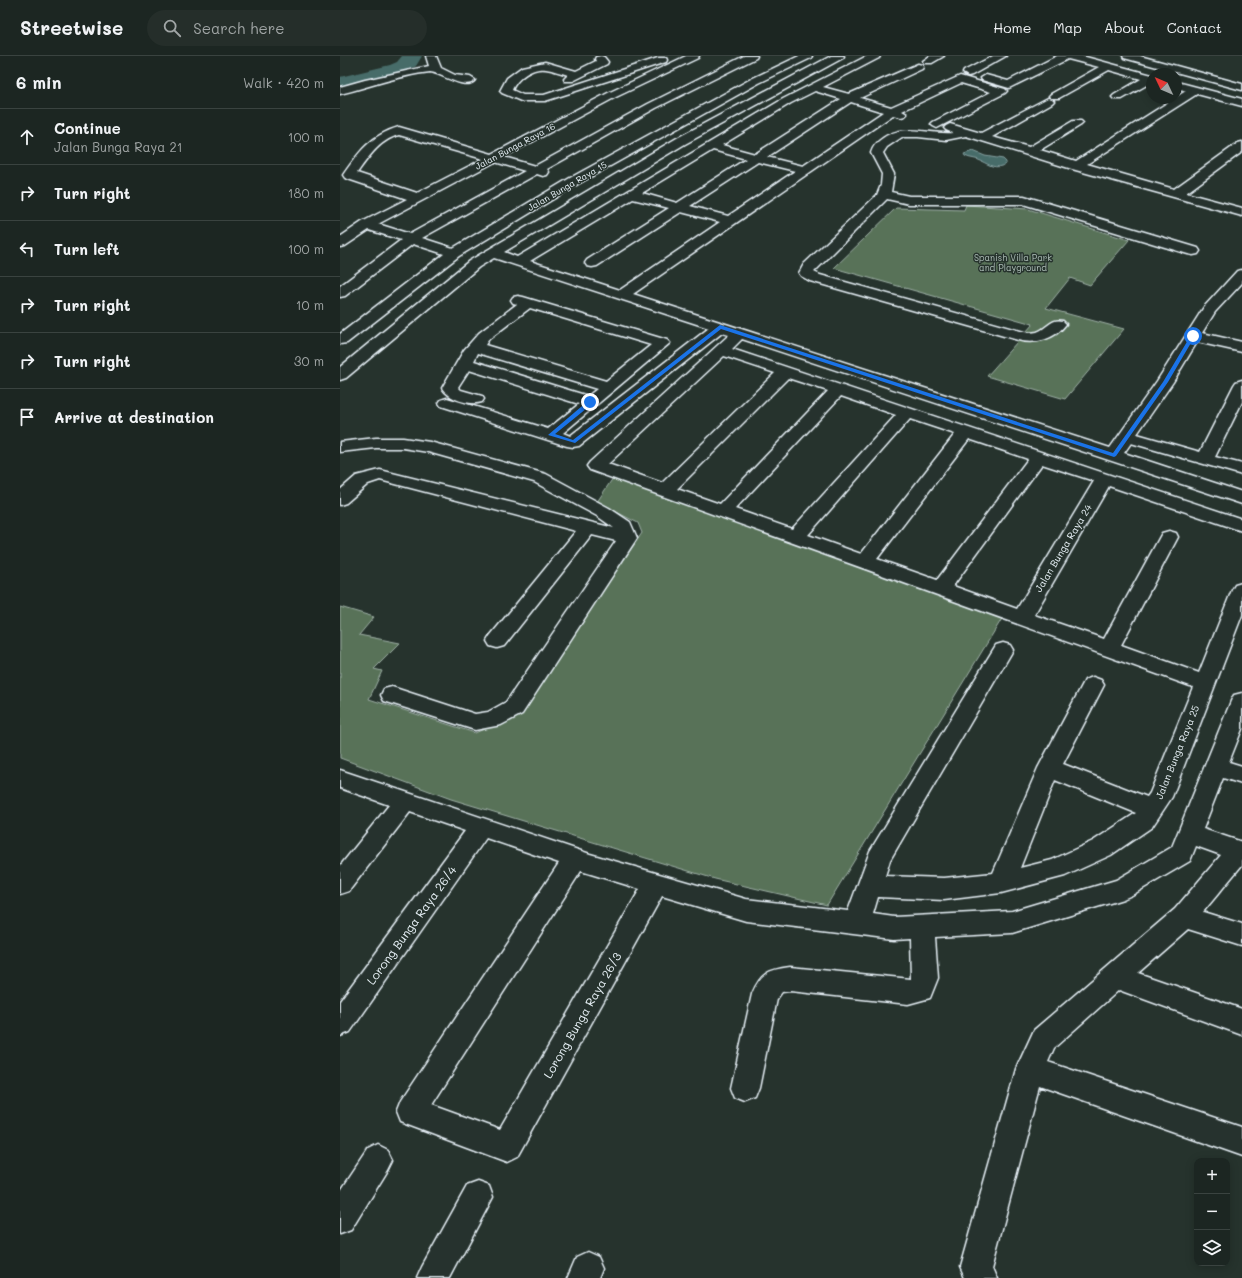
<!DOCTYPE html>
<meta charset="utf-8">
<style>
body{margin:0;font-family:Mali,sans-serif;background:#252e2a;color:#f1f3f6}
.controls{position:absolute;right:12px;bottom:12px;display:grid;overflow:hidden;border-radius:8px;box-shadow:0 2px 10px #0003}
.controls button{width:36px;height:36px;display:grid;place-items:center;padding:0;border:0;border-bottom:1px solid #3a4340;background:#1c2622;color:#f1f3f6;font:20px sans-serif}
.compass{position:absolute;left:806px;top:12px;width:36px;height:36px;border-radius:50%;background:#1c2622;box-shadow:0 2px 10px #0003;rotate:314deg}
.stop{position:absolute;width:12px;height:12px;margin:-9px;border:3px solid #1a73e8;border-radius:50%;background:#fff}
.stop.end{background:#1a73e8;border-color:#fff;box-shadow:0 1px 4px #0008}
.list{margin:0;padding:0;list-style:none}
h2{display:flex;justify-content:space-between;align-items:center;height:52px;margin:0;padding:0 16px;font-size:17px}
h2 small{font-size:13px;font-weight:400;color:#a0a5a5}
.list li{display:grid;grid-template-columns:26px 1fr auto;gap:12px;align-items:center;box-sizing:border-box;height:56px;padding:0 16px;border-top:1px solid #3a4340}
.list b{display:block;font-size:15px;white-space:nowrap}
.list p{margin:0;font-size:13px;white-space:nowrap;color:#a0a5a5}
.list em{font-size:13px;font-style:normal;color:#a0a5a5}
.icon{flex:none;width:22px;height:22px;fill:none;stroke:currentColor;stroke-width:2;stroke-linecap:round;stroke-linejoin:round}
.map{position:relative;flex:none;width:902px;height:1222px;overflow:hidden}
header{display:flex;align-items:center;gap:24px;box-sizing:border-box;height:56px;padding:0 20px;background:#1c2622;border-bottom:1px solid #3a4340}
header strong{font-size:19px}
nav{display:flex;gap:22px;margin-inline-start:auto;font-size:14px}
.search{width:280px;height:36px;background:#252e2a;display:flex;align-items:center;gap:10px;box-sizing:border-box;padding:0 14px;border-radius:22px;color:#a0a5a5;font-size:15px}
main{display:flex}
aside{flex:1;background:#1c2622}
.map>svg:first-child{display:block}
</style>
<header>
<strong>Streetwise</strong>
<div class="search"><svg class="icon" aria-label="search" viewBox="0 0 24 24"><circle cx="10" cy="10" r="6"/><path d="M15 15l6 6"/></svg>Search here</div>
<nav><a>Home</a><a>Map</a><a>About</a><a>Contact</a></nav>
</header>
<main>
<aside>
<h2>6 min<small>Walk · 420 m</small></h2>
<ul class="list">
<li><svg class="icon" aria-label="ahead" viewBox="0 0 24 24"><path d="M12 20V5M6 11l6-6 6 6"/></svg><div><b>Continue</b><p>Jalan Bunga Raya 21</p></div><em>100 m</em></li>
<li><svg class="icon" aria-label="right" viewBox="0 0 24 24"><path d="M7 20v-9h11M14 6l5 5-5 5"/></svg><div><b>Turn right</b></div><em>180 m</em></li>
<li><svg class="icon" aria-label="left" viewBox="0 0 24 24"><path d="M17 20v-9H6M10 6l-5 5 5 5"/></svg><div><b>Turn left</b></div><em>100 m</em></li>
<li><svg class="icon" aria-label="right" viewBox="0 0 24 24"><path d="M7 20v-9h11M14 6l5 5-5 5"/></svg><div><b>Turn right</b></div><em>10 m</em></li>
<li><svg class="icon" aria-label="right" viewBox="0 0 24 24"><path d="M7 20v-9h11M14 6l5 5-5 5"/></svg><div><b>Turn right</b></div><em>30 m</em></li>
<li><svg class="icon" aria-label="arrive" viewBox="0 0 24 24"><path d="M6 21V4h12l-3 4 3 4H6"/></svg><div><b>Arrive at destination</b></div></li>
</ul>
</aside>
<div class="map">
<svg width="902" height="1222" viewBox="0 0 902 1222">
<rect width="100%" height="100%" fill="#26332d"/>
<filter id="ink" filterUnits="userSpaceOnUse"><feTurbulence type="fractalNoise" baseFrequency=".025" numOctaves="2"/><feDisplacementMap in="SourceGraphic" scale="8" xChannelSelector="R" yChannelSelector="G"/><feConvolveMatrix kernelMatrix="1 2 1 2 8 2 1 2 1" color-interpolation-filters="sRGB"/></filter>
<g filter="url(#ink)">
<path fill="#587258" stroke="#a0b2a8" d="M626,149L688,153L789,184L750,229L730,222L706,252L784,273L725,343L647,320L693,268L494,212L556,152L624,154Z
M273,422L663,561L487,849L375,823L111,743L0,702V551L34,561L19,579L60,587L34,613L42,615L29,643L135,677L181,657L302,477L298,467L257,446Z"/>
<path fill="#476c69" stroke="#87a1a2" d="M633,95L645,100L663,103L666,106V108C655,114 650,109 641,105C636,102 630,103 625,100L624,98Z"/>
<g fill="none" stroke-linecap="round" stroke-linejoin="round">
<path fill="#476c69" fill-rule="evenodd" d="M62,0H82L76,10L63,17L0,33V21L50,9L57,6Z"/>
<defs>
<path id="minor" d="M86,0H96L101,12L115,19L130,21L135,24C126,36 99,16 90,16C60,19 29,31 0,38V31L25,24L89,10Z
M261,0L264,1L268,6L267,8L233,25H225L224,23L228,19C221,17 213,14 206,13C192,11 177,22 172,34L183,39H204L318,2H326L327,4L326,6L205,45H181L162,37L160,35L167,22L182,11L205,6L236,15L256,5L255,3L256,1Z
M346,0H359L358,2L276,41L164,101L195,110L308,48L404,0H417L416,2L316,52L207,113L209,116L207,119L203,120L197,118L82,182L113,192L230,122L411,23L459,0H472L471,2L419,27L238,128L119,200L7,287L0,288V278L104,198L73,188L5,240L0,241V230L61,184L29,174L5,190L0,191V181L22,166L67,143L5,122L3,119C19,96 31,79 59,71L152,98L268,37ZM59,79L143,103L77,137L17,117C28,102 39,84 59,79ZM155,106L185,115L70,178L38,168Z
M491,0H504L503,2L345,88L164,196L177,201L443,43L527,0H540L539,2L483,31L509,38L578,8L582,9L583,11L582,13L520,42L551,51L620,20L665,33L667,35L665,37L597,72L593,70L591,68L593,66L651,36L621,27L562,55L567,58L565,60L561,61L553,59L293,238L770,392L817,325L864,251L897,215L902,214V227L875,256L862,277L902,286V296L857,286L833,326L797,378L860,396L894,329L896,326L902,324V346L875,401L902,408V419L791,387L784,397L902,436V448L402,283L392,293L902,463V475L769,430L694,559L764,583L822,477L829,475L836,477L838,481L781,589L859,617L892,534L895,529L902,527V559L832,741L812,771L771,799L725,820L661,837L604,844L538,841L533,858L554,861L672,855L776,824L832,791L891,645L894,639L902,637V673L889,706L902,710V728L883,722L863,773L902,786V809L863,856L902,868V890L848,873L798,917L902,953V979L779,934L714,992L708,1006L902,1071V1101L700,1030L652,1210L657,1222H625L620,1211L676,1013L694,974L835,853L881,799L856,790L850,805L792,839L783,843L672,877L595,881L598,922L590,942L568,948L450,935L442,936L437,943L419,1032L415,1042L405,1046L395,1042L391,1032L412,938C421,917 428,914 450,911L571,923L570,882L554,883L406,865L322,840L177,1101L167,1106L60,1066L56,1056L60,1046L219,807L146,782L10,976L0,980V945L125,775L70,756L9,835L0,838V810L49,749L0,732V714L250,798L406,843L508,855L530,795L656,589L663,587L670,589L673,594L550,804L545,820L604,822L653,817L698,712L745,624L753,621L761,624L764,629L723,708L807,741L810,737L853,631L250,414L247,410L250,406L389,279L382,277L239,390L233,391L227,390L101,350L99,347L101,344L107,342L208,373L239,348L129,314L118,331L121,334L142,340L144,343L142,346C129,350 109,343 102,332L124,294L139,277L177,248L173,247L171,244L173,241L178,240L183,241L327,284L330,287L223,377L230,380L369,272L154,202L139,211L6,322L0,324V311L129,205L337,82ZM475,35L501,43L415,98L382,89L451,47ZM511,46L543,56L463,110L427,101ZM373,94L406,103L337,147L302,137ZM418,106L455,115L388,160L350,150ZM293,143L329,152L247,204L245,207L247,210L252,211L257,210L341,156L380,166L280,234L190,205ZM190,252L311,289L266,325L145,289L149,283ZM138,297L257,333L248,340L134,305ZM384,300L435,317L322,427L268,408ZM448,322L488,335L380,448L337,433ZM501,340L556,359L452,473L395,453ZM570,363L615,378L521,498L468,479ZM629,383L688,403L597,524L537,503ZM702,408L754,425L677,553L613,530ZM715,724L796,757L753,785L712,804L680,812ZM241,815L300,833L160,1074L91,1049Z
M590,0H604L592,7H584L583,5Z
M653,0H666L632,19L628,20L623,17L624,15Z
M717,0H742L812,19V26L782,43H774L772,41L774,39L801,23L769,14L719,42H711L709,40L711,38L759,11L728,3L669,32L642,24L641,22L646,19L668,25Z
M783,0H800L902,28V34L784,2Z
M841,27L902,43V50L857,38L747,108L834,133L898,87L902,86V96L846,137L902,152V160L732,113L626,80L606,84L578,81H562L547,91L543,97L554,118L551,136L569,140H684L858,192L860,195L858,198L853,199L848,198L683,148H569L547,143L474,216L480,219L684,276C688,277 693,277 697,276C708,272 711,262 723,265L726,268C715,283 695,289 678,284L470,225L461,220L459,217L464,208L537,139L541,129L542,118L531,97C533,90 537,86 543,82C565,67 589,79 613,77L606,74L604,72L606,70L610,68L641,77L708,42L712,43L714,45L712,47L652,81L689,91L733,65H741L743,67L741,69L700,94L736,105L846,35L836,31L837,28Z
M36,382H63L90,386L206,418L269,452L290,466L297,482L182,658L161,669L135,674L44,645L41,639L44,633L52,631L135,658L148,656L166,646L276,485L252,479L164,590L157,592L150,590L147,585L150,580L236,475L40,424L28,428L6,447L0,449V434L16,420L40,414L274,472L257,460L194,426L88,396L63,392H36L0,396V386Z
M38,1089L48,1094L53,1104L48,1114L11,1174L0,1178V1136L28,1094Z
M138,1126L149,1130L153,1141L110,1222H77L82,1211L127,1130Z
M248,1196L259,1201L264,1212L260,1222H228L237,1201Z"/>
</defs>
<use href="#minor" stroke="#e8f1f8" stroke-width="3"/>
<use href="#minor" fill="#26332d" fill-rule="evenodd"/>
</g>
</g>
<path fill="#1a73e8" d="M380,269L773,397L823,326L851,279L855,280L828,326L776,400L774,401L381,273L235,387L208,379L248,345H252V348L215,378L233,384Z"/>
<g text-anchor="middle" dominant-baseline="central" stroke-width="3" stroke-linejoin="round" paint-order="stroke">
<g font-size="9" fill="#e8f1f8" stroke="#26332d">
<text transform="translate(175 90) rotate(-28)">Jalan Bunga Raya 16</text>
<text transform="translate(227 130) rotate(-30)">Jalan Bunga Raya 15</text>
</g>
<g font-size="9" fill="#aebeb8" stroke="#26332d">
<text x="673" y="201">Spanish Villa Park<tspan x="673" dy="10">and Playground</tspan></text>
</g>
<g font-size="10" fill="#e8f1f8" stroke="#26332d">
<text transform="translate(723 492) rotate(-59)">Jalan Bunga Raya 24</text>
<text transform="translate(837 696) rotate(-68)">Jalan Bunga Raya 25</text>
</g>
<g font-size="12" fill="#e8f1f8" stroke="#26332d">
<text transform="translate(71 869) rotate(-54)">Lorong Bunga Raya 26/4</text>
<text transform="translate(242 959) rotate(-60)">Lorong Bunga Raya 26/3</text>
</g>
</g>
</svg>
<div class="controls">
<button>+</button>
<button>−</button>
<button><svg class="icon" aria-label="layers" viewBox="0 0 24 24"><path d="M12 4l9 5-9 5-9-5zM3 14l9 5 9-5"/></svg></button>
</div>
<svg class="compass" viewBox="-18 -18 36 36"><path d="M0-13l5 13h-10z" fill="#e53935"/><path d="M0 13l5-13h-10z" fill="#a0a5a5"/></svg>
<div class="stop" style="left:853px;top:280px"></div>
<div class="stop end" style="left:250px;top:346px"></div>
</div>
</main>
